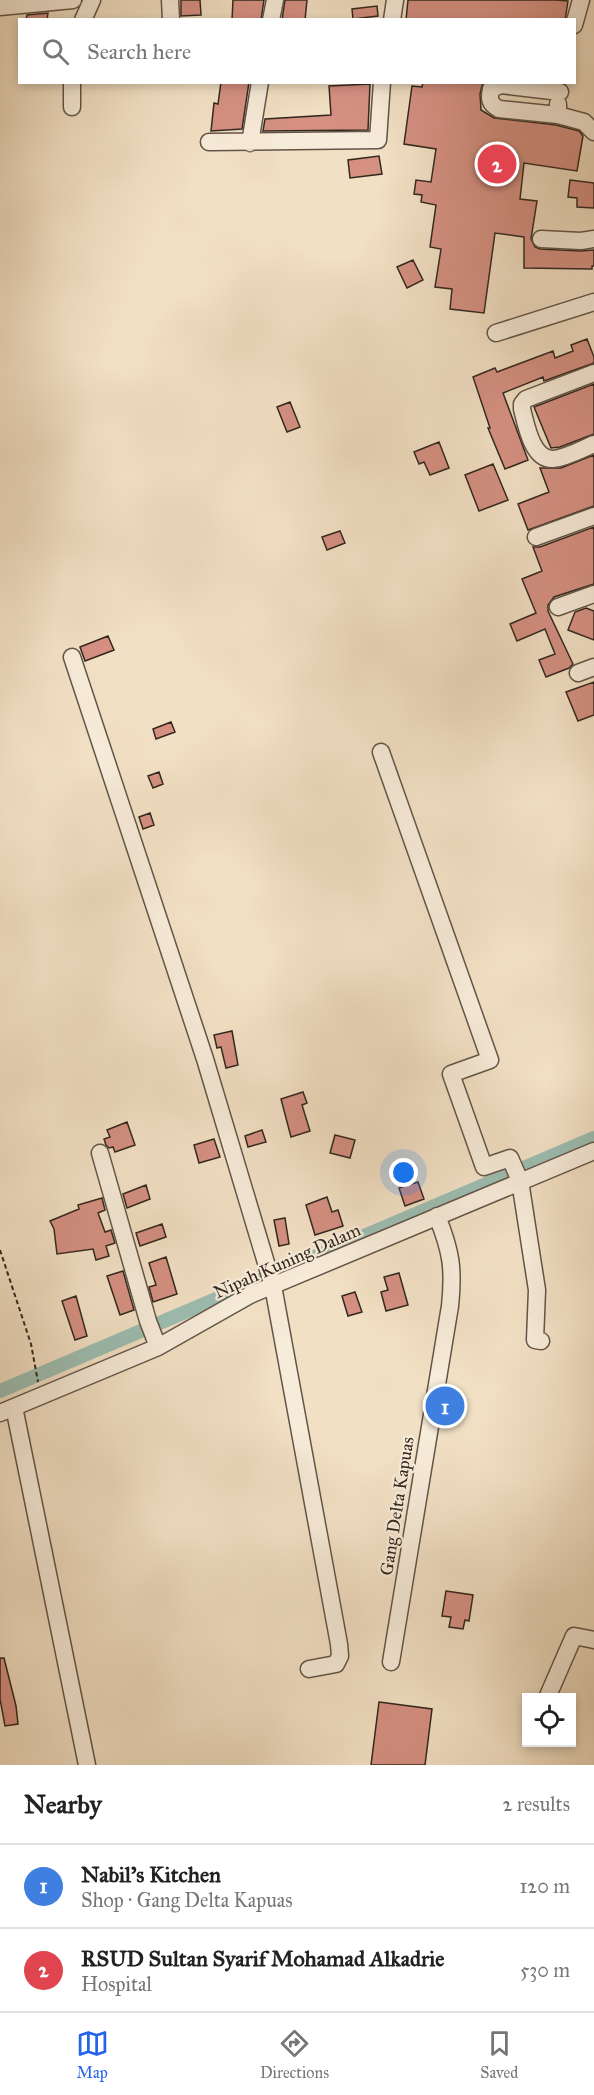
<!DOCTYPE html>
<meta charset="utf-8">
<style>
body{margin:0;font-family:"IM FELL Great Primer",serif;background:#f2f2f2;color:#222}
.controls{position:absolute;right:18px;bottom:18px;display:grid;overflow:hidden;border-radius:0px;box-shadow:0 3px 9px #0003}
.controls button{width:54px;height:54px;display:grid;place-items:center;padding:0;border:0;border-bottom:2px solid #e0e0e0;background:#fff;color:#222;font:30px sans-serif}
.you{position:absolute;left:404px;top:1173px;width:21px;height:21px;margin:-15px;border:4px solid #fff;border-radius:50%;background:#1a73e8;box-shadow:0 0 0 9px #1a73e833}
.badge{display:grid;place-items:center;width:39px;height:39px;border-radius:50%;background:#2563eb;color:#fff;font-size:20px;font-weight:700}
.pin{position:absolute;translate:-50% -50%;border:3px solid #fff;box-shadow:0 2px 6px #0006}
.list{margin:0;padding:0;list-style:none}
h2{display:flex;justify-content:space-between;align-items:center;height:78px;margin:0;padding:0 24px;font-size:26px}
h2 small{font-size:20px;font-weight:400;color:#767676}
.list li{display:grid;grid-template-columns:39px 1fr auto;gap:18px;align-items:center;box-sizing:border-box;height:84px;padding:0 24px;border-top:2px solid #e0e0e0}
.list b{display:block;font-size:22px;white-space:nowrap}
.list p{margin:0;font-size:20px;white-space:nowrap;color:#767676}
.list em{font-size:20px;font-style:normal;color:#767676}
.icon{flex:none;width:33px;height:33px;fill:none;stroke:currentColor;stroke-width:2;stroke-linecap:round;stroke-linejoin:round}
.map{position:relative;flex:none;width:594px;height:1765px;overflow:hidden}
.search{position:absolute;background:#fff;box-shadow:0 3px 9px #0003;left:18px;right:18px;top:18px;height:66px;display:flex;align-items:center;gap:15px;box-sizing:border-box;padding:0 21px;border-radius:0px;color:#767676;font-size:22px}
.sheet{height:246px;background:#fff}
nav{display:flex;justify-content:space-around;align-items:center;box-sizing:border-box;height:84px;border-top:2px solid #e0e0e0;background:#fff;font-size:16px;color:#767676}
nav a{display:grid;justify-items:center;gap:3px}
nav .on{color:#2563eb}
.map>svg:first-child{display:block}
</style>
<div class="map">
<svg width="594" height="1765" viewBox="0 0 594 1765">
<rect width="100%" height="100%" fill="#f2e0c4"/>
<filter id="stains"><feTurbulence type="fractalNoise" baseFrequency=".00333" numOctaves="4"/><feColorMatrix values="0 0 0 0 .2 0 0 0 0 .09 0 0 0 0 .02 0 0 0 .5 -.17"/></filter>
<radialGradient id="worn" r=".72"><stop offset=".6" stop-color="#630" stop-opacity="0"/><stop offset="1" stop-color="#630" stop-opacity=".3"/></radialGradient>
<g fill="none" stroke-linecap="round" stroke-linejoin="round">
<path stroke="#9cbdb1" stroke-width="14" d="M0,1391L594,1138"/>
</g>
<path fill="#d59082" stroke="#32271f" stroke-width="1.5" d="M181,0H200L201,15L181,16Z
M233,0H264L261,20H232Z
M285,0H307L305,20H282Z
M408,0H556L568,1L565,20H406Z
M377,6L378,16L353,19L352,9Z
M48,13L47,20H26L27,15Z
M221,82H249L242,129L211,131L214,103L218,104Z
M423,82H483L480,94L481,110L494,118L556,125L579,131L583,136L577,171L524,163L520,199L537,201L531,239L535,247L540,249L580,251L594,250V266H592V269L524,268V237L495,233L484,313L450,309L452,289L435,287L441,249L430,247L436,205L421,202L422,195L414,194L416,180L431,182L436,149L404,144L412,86L422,87Z
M370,84L368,130L263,131L265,119L331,115L329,86Z
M379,156L382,174L350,178L348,160Z
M570,180L594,183V208L577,207V198L568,197Z
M413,260L423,280L407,288L397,267Z
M587,339L594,357V363L544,381L543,377L503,393L528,460L505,469L488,428H490L473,377L495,368L497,372L553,351L555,358L573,351L571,345Z
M594,384V434L560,447L551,448L534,407Z
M290,402L300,427L287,432L277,407Z
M439,442L449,468L430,475L424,462L419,464L414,452Z
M594,455V506L528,530L518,504L549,492L540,468H561Z
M493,464L508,500L479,511L465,475Z
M594,527V584L554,597L548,605V611L573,664L569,668L546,677L539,660L555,654L545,629L517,641L510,624L536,613L522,579L542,571L533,547H540Z
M340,531L345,543L327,550L322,537Z
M586,608L594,611V640L568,630L575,612Z
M108,636L114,650L85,661L80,647Z
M594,682V715L578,721L566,692Z
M171,722L175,732L156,739L153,729Z
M159,772L163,784L153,788L148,776Z
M150,813L154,825L143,829L139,817Z
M232,1031L238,1065L226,1068L221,1047L217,1048L214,1035Z
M303,1092L307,1103L302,1105L310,1131L291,1137L281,1099Z
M127,1122L135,1145L115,1152L113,1147L109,1148L106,1145L104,1139L110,1137L107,1130Z
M262,1130L266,1142L248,1147L245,1136Z
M335,1135L355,1140L350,1158L330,1153Z
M214,1139L220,1157L199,1163L194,1145Z
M418,1182L424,1199L405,1206L399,1188Z
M146,1185L150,1199L127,1208L123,1194Z
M327,1197L332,1212L338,1210L343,1226L315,1235L306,1205Z
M102,1198L105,1210L98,1213L105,1232L111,1230L115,1243L106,1246L109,1256L96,1260L93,1249L57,1254L54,1229L50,1221L79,1209L78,1205Z
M285,1218L289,1244L279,1246L274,1220Z
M162,1224L166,1237L140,1246L136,1233Z
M166,1257L177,1294L153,1302L149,1287L156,1285L149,1263Z
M123,1271L134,1310L120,1315L107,1276Z
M399,1273L408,1305L386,1311L381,1292L388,1290L384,1277Z
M355,1292L362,1312L348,1316L342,1296Z
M76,1296L87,1336L75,1340L62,1301Z
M446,1591L473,1595L469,1621L465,1620L463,1629L449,1627L451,1617L442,1616Z
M0,1658H4L16,1706L18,1724L5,1726L0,1699Z
M379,1702L432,1709L425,1765H371Z"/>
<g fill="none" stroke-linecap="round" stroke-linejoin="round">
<defs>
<path id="minor" d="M170,0L171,20
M0,7L73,0
M83,20L92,0
M271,20L275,0
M392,20L395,0
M574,25L581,0
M558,104V115L584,122L594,132
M72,107V82
M558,115L499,109C489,104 489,98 491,89L501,85L560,92
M209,142L378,140L382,82
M250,143L260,82
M541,239L581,241L594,239
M496,333L594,302
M594,373L526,399L522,404V409C526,424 532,460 553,459C566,458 582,449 594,444
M536,537L594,516
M558,607L594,594
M72,657L205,1059L273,1286L339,1644L340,1656L336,1664L309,1669
M578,673L594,667
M381,752L490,1060L451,1074L484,1167L510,1158L520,1181L537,1290L535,1340L541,1341
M100,1153L148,1321L158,1347
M14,1407L87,1765
M0,1413L158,1347L250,1295L594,1151
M391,1662L450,1306C454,1268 451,1251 437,1216
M547,1698L574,1636L594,1640"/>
</defs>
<use href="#minor" stroke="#625548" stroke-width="19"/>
<path stroke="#32271f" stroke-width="2" stroke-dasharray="4.5 3" stroke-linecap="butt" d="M0,1250L31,1344L38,1382"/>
<use href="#minor" stroke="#f7ebd9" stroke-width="16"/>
</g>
<g text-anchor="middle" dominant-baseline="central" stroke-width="4.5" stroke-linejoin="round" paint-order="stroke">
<g font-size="18" fill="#32271f" stroke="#f7ebd9">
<text transform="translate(287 1261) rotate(-24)">Nipah Kuning Dalam</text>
<text transform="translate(397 1506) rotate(-81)">Gang Delta Kapuas</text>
</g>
</g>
<rect width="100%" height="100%" filter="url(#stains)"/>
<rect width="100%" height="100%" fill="url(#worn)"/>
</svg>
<div class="controls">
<button><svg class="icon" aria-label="locate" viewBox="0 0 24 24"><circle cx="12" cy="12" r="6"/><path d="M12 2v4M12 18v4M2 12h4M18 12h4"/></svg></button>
</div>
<div class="you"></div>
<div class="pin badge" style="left:445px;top:1406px;background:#3f7fe0">1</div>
<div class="pin badge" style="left:497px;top:164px;background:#e0444e">2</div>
<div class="search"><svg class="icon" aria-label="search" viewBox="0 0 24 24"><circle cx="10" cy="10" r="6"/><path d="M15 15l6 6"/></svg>Search here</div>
</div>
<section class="sheet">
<h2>Nearby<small>2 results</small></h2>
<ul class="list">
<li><span class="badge" style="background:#3f7fe0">1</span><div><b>Nabil's Kitchen</b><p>Shop · Gang Delta Kapuas</p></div><em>120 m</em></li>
<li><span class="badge" style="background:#e0444e">2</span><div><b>RSUD Sultan Syarif Mohamad Alkadrie</b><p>Hospital</p></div><em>530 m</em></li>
</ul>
</section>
<nav>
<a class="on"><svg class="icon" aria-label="map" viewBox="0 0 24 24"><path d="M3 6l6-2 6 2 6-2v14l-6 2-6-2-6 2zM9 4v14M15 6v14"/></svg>Map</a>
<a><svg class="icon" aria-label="directions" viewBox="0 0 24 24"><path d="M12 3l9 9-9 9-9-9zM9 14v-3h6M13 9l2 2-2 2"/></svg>Directions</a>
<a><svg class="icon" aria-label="saved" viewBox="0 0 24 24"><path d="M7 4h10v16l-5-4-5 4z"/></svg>Saved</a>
</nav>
